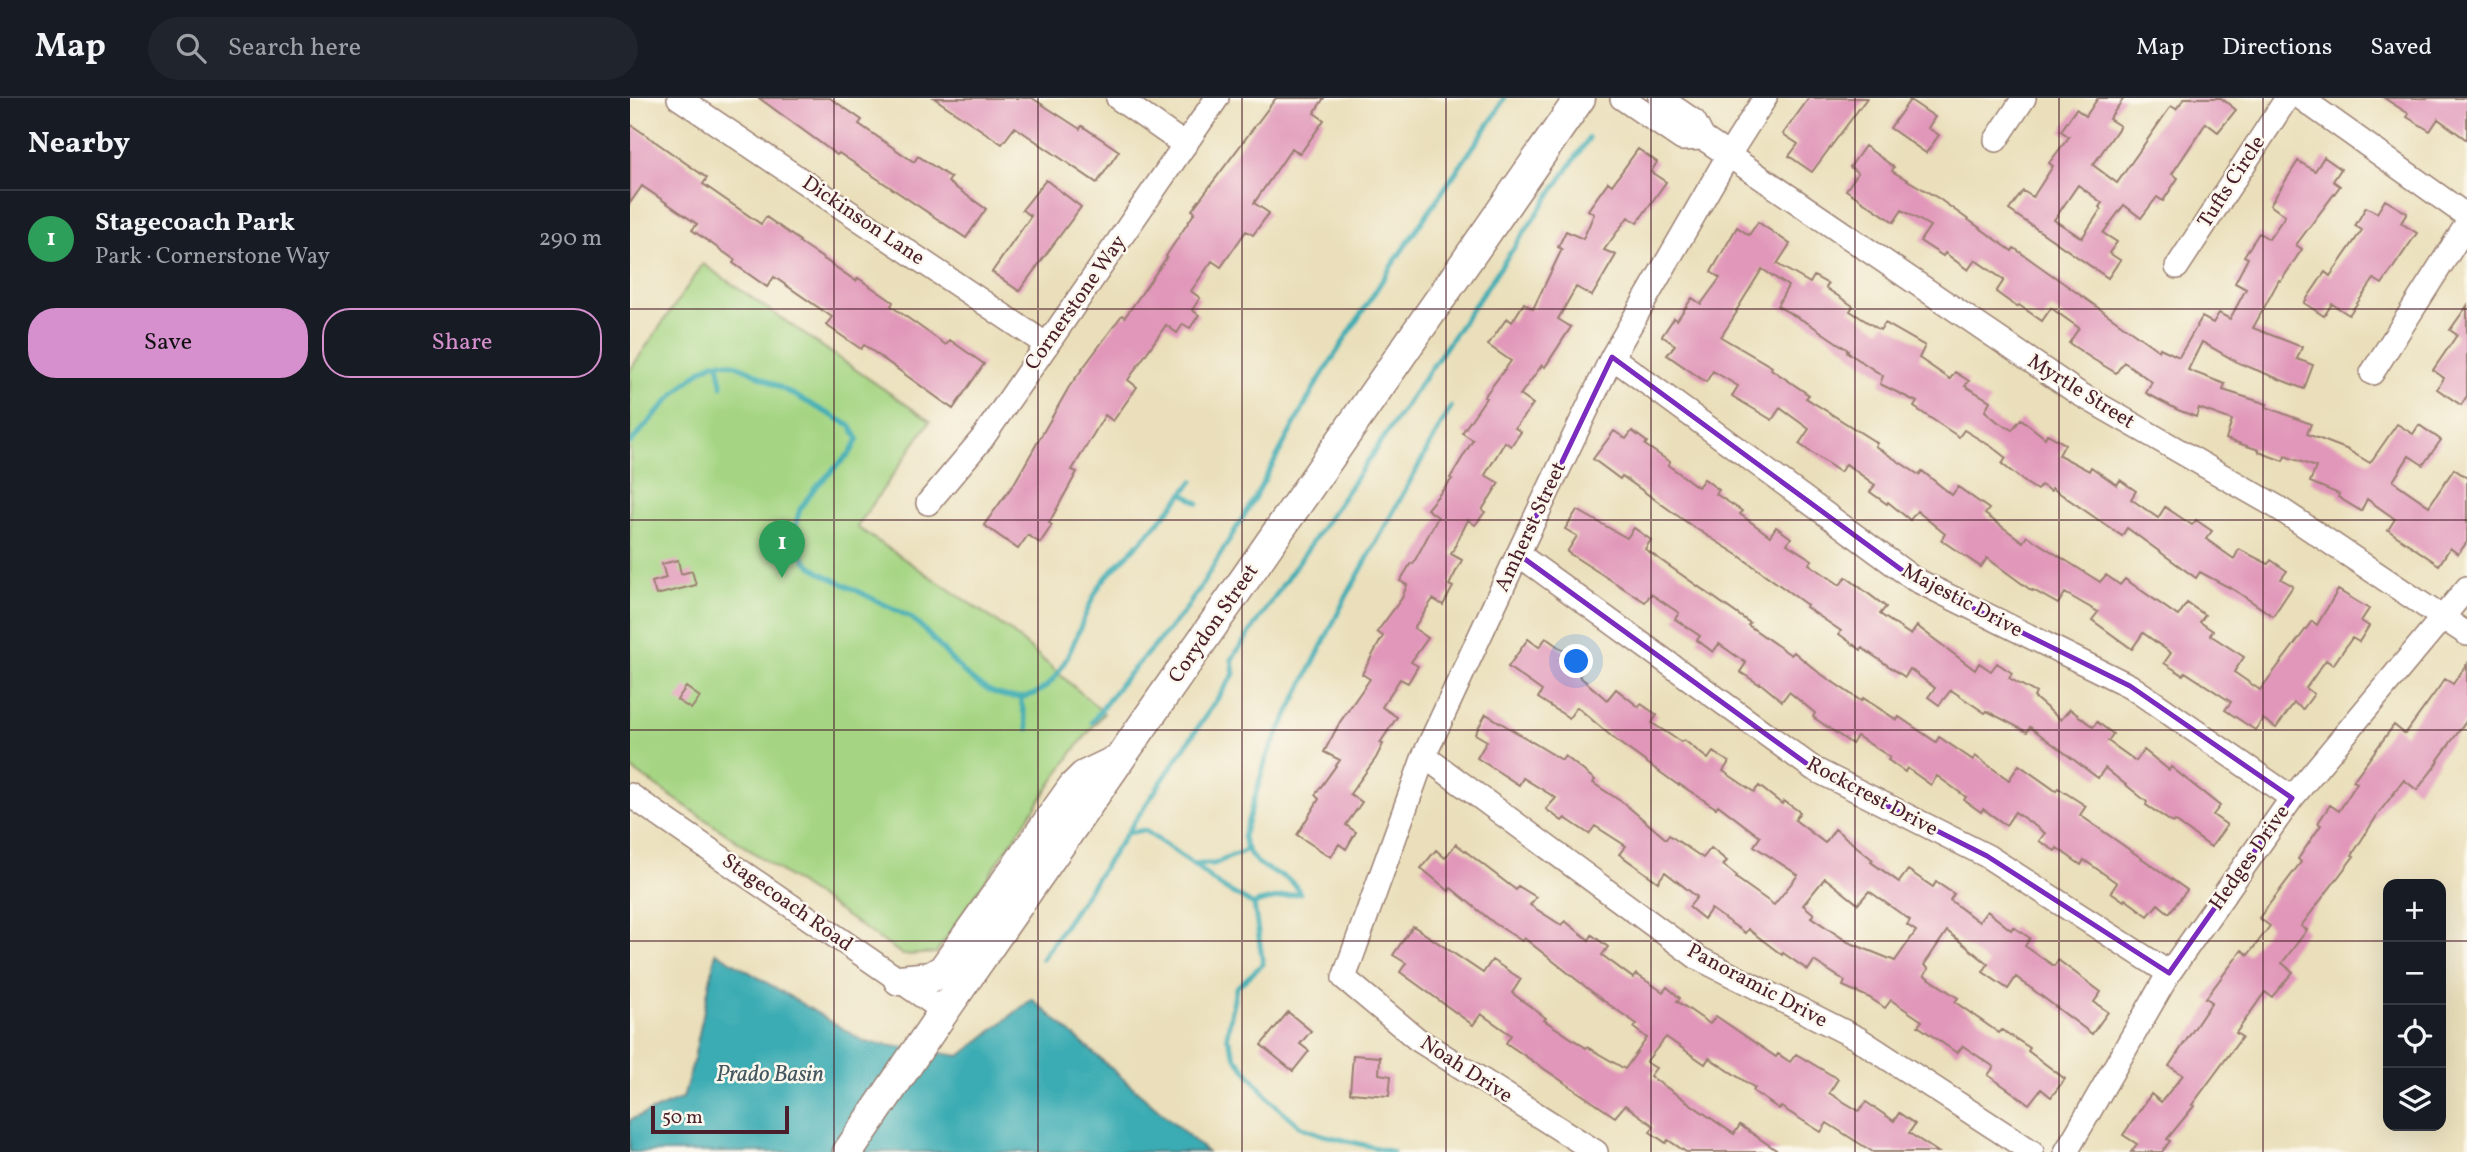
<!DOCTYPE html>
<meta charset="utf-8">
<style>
body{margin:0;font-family:Vollkorn,serif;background:#20242c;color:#f1f3f6}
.controls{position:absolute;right:21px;bottom:21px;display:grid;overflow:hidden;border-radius:14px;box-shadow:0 7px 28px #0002}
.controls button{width:63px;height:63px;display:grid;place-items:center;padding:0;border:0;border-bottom:2px solid #363941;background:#171b24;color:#f1f3f6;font:35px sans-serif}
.scale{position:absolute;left:21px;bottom:18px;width:138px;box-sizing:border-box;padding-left:7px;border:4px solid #4a1f2b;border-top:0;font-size:19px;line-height:24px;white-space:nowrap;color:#4a1f2b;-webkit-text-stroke:5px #fbf7ec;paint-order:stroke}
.you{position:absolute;left:947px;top:564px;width:24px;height:24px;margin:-18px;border:5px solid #fff;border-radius:50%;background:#1a73e8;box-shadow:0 0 0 10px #1a73e833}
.badge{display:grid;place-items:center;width:46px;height:46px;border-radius:50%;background:#d690ce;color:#fff;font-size:23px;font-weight:700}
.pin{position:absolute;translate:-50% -58px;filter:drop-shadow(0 2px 4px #0008)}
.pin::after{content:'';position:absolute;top:37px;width:24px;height:21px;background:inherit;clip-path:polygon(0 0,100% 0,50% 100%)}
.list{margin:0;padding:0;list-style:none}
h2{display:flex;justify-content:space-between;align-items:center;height:91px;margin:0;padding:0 28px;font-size:30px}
h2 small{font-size:23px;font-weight:400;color:#9ea1a6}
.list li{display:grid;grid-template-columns:46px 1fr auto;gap:21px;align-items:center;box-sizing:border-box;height:98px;padding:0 28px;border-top:2px solid #363941}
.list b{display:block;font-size:26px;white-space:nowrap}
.list p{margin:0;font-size:23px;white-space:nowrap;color:#9ea1a6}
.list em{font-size:23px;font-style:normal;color:#9ea1a6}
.actions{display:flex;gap:14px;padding:21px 28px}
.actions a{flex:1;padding:16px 0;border:2px solid #d690ce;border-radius:28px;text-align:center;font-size:24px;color:#d690ce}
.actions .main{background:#d690ce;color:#111}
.icon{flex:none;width:38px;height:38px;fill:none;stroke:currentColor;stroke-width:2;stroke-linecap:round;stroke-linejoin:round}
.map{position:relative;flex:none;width:1837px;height:1054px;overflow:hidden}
header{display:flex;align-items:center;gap:42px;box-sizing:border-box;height:98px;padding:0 35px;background:#171b24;border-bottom:2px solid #363941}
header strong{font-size:33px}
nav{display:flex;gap:38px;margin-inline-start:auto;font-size:24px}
.search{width:490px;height:63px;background:#20242c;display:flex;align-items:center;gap:18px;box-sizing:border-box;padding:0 24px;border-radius:38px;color:#9ea1a6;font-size:26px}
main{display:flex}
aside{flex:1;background:#171b24}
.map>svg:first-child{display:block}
</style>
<header>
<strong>Map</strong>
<div class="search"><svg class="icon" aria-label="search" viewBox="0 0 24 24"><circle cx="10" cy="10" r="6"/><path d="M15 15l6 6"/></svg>Search here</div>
<nav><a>Map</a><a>Directions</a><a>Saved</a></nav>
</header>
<main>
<aside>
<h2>Nearby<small></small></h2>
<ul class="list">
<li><span class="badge" style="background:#2e9e5b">1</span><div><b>Stagecoach Park</b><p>Park · Cornerstone Way</p></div><em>290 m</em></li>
</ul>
<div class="actions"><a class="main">Save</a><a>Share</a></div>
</aside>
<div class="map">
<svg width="1837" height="1054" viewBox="0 0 1837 1054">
<rect width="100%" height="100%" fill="#fbf7ec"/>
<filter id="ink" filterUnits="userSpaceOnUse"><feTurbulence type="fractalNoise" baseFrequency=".0143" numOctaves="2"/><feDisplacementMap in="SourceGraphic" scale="14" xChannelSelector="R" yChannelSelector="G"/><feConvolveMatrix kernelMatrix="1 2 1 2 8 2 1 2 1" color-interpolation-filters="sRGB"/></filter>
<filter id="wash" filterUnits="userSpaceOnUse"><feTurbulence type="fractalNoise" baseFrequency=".00686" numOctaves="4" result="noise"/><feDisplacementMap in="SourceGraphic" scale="28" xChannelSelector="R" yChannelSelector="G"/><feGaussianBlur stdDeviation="1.57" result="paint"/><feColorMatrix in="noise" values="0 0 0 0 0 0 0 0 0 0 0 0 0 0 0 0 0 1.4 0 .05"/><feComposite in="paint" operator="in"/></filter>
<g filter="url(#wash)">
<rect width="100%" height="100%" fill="#eadfba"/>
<path fill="#a5d583" stroke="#787a57" stroke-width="2" d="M73,166L300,323L227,429L379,532L474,615L445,651L306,855L273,857L0,670V272Z"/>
<path fill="#3aacb3" stroke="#42666f" stroke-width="2" d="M86,854L235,944L330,958L402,901L577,1054H0V1022L53,1000L64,960Z"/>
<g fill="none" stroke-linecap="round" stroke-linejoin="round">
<path stroke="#3aacb3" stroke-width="5" d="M88,264L92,288
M0,345C16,328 68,265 88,264C100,263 110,269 120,273L221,328L228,341L221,354L184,391L170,411L166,425L169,450L175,462L189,474L280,519C310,542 331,584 368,596C437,619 444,521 473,483C484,469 498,457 510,444C529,425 546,404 563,383
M553,395L568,405
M137,447L167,443
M390,599L398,631
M462,624L491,585L554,514L570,490L624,401L684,290L762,167L863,20L874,0
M497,735L514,732L563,766H584L616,752
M563,766L590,788L624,807
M412,861L604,576L602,561L959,40
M763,1054L693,1037L671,1029L642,1004L606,960L597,938L606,890L633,866L624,807L629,804L670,795C657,768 623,781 613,739L637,658L715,501L821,309"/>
</g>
<g id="blocks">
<path fill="#e197b9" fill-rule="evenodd" d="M129,0H200L232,22L229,26L284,64L288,58L321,80L318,84L356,111L336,140L209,55L207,57Z
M304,0H402L450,31L452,28L489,53L467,85L385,29L372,46Z
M646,0H694L684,15L694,22L670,56L662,50L624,105L639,115L623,137L616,133L591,169L582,163L561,193L570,200L562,212L569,217L560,230L553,226L547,235L536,227L498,282L507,289L483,323L475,317L442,372L447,374L419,425L422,427L410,445L398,437L388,451L354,427L385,384L439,289L492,217L495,219L537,159L536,158L565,114L562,112Z
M1179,0H1237L1182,74L1159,58L1168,46L1153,36Z
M1468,0H1494L1479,21L1490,28L1463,67L1487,85L1541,8L1546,11L1555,0H1591L1606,12L1588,34L1576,25L1542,76L1548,80L1533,103L1527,99L1511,120L1494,107L1473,135L1487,144L1479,155L1490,162L1478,180L1379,112L1393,93L1403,99L1423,68L1419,65L1439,39L1431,33L1446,11L1456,18ZM1448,87L1472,105L1469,109L1471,111L1452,140L1424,122Z
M1754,0H1837V42L1808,21L1800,33L1777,19L1779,16Z
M1280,2L1305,19L1298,30L1309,37L1296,55L1260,30Z
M0,26L77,80L73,86L131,126L136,119L170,143L169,144L226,183L228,180L263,204L261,208L316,247L320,242L354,266L323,311L234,247L231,251L196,227L202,219L144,179L137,189L103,165L105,162L62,132L67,126L12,88L0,105Z
M1235,48L1264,69L1262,73L1308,100L1382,153L1384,150L1529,253L1530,250L1549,259L1572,219L1583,225L1589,215L1600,221L1616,191L1605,185L1618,160L1614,158L1629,135L1639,141L1655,118L1640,107L1668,63L1685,73L1694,59L1711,71L1703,83L1710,88L1666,147L1672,151L1651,183L1649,182L1623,230L1672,249L1667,261L1683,267L1674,291L1609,265L1572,244L1558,272L1595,286L1593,292L1637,306L1636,309L1681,326L1677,336L1716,351L1740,365L1767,326L1783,336L1789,327L1811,342L1793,367L1779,358L1763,383L1799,408L1824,371L1837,380V444L1828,456L1820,450L1809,467L1758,432L1765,421L1737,401L1731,413L1708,399L1709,396L1680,384L1686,369L1655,358L1653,363L1629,354V352L1596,341L1602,322L1569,310L1566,319L1548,312L1516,295L1522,284L1494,264L1486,275L1461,260L1439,245L1449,230L1421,210L1412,223L1389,207L1387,209L1366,194L1374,182L1345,162L1338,172L1315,155L1313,158L1290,143L1300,128L1272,112L1264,124L1216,92L1228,75L1220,69Z
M1008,51L1027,64L1021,74L1036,84L1007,125L998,119L974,152L986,157L962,198L946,189L928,221L941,229L915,269L912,267L890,297L903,306L885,330L891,334L881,348L875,344L855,377L869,385L852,412L855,414L845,427L838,422L821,456L832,462L819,487L823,489L813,507L803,501L784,530L798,540L781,564L788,568L778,585L770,581L752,609L767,619L750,645L753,646L746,660L720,696L732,704L716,727L726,734L716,751L709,746L701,759L667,737L689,701L685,697L710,662L694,654L710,624L740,581L732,576L753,538L747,534L772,500L777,487L770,483L781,465L783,466L808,419L797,411L822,381L820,380L843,342L832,335L856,300L854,299L881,263L858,247L877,220L882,224L894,205L903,211L932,151L928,149L936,133L953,141L964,116L958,112L978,84L982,87Z
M416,82L451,109L389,193L362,174L401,118L392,112Z
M1755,102L1777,115L1771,125L1787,135L1752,186L1744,181L1719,217L1702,206L1694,218L1674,205L1695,174L1700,178L1732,132L1725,128L1736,109L1747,115Z
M1128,124L1160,146L1147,166L1180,185L1184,178L1198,186L1196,190L1223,208L1220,213L1250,232L1255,225L1295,248L1289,260L1320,281L1325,274L1339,283L1335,288L1360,303L1355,313L1368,324L1382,332L1391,321L1415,340L1417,336L1435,346L1429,357L1459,373L1461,369L1487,387L1490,382L1506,393L1501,401L1528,420L1535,409L1562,427L1566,422L1582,433L1576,441L1604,461L1609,451L1638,466L1641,462L1657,473L1651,481L1663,488L1643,518L1606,493L1570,474L1566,480L1497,430L1492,438L1422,390L1421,393L1411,387L1407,392L1396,385L1372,366L1376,360L1362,349L1334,332L1329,339L1284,309L1287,304L1250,286L1253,278L1217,254L1218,252L1178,225L1147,208L1158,188L1132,171L1106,213L1107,214L1091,239L1142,269L1141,271L1179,297L1176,300L1247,345L1245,348L1289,377L1292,373L1322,397L1328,389L1359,411L1355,416L1393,444L1397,438L1470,484L1476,477L1490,487L1495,481L1548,518L1557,505L1575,517L1570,524L1583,533L1580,537L1614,559L1604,574L1630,592L1682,523L1687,527L1708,492L1739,511L1731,523L1739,528L1729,544L1722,540L1703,567L1696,562L1676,590L1684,596L1673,611L1664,605L1646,630L1633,621L1625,632L1595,612L1601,604L1555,574L1553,577L1534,565L1541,555L1513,535L1502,551L1462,522L1468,514L1435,495L1428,506L1403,492L1402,493L1357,460L1351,469L1311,442L1315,436L1287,413L1280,422L1258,404L1257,406L1240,394L1245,387L1216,366L1210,374L1169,346L1179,331L1150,310L1142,322L1102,298L1108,288L1083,273L1076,284L1037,257L1045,247L1032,238L1044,220L1047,222L1062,200L1071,206L1090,180L1081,174L1107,129L1119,137Z
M1837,208V298L1831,307L1807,291L1814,280L1803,272L1827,237L1820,232Z
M984,333L996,341L1002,333L1017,344L1015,347L1040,364L1038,367L1068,389L1074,381L1089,392L1086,396L1112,413L1110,416L1140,438L1146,429L1161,440L1157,446L1182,462L1179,466L1210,487L1216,479L1256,509L1250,516L1281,537L1287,528L1345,572L1349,565L1361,573L1367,565L1382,575L1379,580L1406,595L1404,599L1431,622L1440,611L1463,629L1467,624L1483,636L1478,643L1506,663L1514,652L1539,672L1541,669L1590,708L1583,717L1597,727L1581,749L1545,723L1543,725L1516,707L1517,704L1475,670L1468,680L1400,629L1397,634L1357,613L1355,615L1321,592L1309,607L1298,599L1305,590L1280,571L1275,579L1232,550L1231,552L1209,536L1211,533L1176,509L1177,507L1108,457L1062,428L992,378L990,381L963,361Z
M947,412L997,440L1004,430L1021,442L1015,451L1120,525L1118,527L1161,557L1164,554L1188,574L1231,603L1233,600L1267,622L1269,619L1306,644L1309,639L1343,662L1345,658L1379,682L1389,667L1426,693L1428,690L1456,708L1450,717L1557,792L1539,815L1528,806L1518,818L1495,801L1494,803L1481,794L1487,785L1454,762L1451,767L1427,750L1425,753L1409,743L1415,735L1385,714L1376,727L1353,711L1351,714L1334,702L1336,699L1307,678L1301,687L1277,670L1275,674L1258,662L1260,659L1227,638L1222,646L1183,619L1185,615L1159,594L1152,603L1130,585L1129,586L1110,574L1116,565L1089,546L1083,554L1067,542L1070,538L1045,521L1049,515L1021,496L1015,504L937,454L947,438L935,431Z
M48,462L51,476L62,473L66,487L26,497L22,484L36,480L32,466Z
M916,540L956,569L949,578L977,602L986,591L1009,609L1011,606L1027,617L1022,625L1051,644L1054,642L1078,661L1083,654L1099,664L1093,673L1124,694L1129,688L1152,706L1154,703L1170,714L1165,722L1195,745L1205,731L1243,762L1241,764L1269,784L1278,772L1303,789L1306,784L1324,796L1320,802L1349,824L1357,813L1381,832L1383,829L1400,840L1395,848L1424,868L1428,862L1471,894L1464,904L1478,914L1462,936L1386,879L1378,891L1353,874L1358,866L1317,833L1294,867L1299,871L1294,877L1328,900L1325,904L1369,935L1372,932L1400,950L1398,953L1435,981L1421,999L1411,991L1399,1006L1358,977L1364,969L1333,948L1327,955L1288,928L1292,923L1261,902L1255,910L1240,900L1213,888L1215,883L1184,863L1178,872L1153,855L1152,857L1118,831L1115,835L1081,811L1074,821L1059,809L1067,799L1035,774L1028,784L989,756L996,748L965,728L959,736L935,720L932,723L916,711L926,700L893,680L889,687L847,660L857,643L845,636L856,616L932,662L935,658L965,682L963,685L995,706L1036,741L1039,737L1073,760L1081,750L1097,763L1093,767L1107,778L1106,780L1144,807L1168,777L1124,748L1130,739L1088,707L1086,710L1049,686L1048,687L988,644L947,609L939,620L908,600L912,593L878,569L898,541L909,549ZM1195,780L1228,806L1239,793L1280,822L1277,827L1286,833L1265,863L1218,844L1181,819L1184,816L1173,807Z
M1837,566V622L1808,662L1809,663L1787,692L1774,682L1748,716L1722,757L1724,758L1671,828L1677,832L1652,865L1663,874L1642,899L1635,894L1606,935L1612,939L1562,1007L1564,1008L1537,1041L1540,1043L1532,1054H1501L1507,1046L1493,1037L1521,996L1531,1004L1553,977L1539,968L1582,904L1576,900L1612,852L1618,857L1640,828L1629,820L1671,764L1668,761L1691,727L1688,725L1700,707L1709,713L1727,685L1723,683L1764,627L1775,636L1815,581L1823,586Z
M56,589L70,599L61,611L47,602Z
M826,746L886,792L888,788L906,799L900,807L931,827L935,823L959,842L962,837L978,849L972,857L1003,880L1006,876L1033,894L1037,889L1050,900L1047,903L1080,926L1086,918L1146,959L1148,956L1160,964L1166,956L1208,981L1199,995L1229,1013L1236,1004L1264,1023L1269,1015L1285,1026L1279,1035L1308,1054H1243L1197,1025L1191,1034L1151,1009L1149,1011L1123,993L1125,990L1079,960L1075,966L1036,939L1016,964L1026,970L1020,978L1104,1036L1110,1027L1149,1054H1056L1038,1042L1036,1045L1020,1034L1024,1028L995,1007L985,1019L876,945L881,937L851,916L843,927L770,874L776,865L763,857L783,828L853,875L862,862L891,881L882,895L916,920L914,922L956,950L957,949L995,971L1017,940L1004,930L1007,926L971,901L894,840L892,843L864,825L821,790L819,793L791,770L806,752L815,760Z
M658,914L681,933L670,946L679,953L663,973L631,947Z
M723,957L750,959L749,976L761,978L759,998L720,995Z"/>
</g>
</g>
<g filter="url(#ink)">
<use href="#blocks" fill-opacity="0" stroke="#9a7f72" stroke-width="2"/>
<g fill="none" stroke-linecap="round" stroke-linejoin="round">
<defs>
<path id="minor" d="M49,0L417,247
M488,0L555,47
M992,0L1052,41L1073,40
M1030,0L1064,23L1073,40L1448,295L1647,409L1837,536
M1671,0L1837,118
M1366,42L1394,0
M1547,169L1657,0
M982,259L1284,481L1500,588L1662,700
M1742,275L1837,126
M298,405L352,341L587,0
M888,456L1184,671L1357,758L1539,875
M794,658L1068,860L1227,940L1402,1054
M0,697L314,913
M966,1054L787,941L714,880L794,658L888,456L982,259L1098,58L1135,0
M1436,1054L1539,875L1662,700L1837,490"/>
<path id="major" d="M269,882L301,879L313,872L443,689L454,678L481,665
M218,1054L314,913L950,0"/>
</defs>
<use href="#minor" stroke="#9a7f72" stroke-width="26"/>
<use href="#major" stroke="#9a7f72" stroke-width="33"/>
<use href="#minor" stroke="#fff" stroke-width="23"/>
<use href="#major" stroke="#fff" stroke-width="30"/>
</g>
</g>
<path fill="none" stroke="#7b2cbf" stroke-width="5" stroke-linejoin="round" d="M982,259L1284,481L1500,588L1662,700L1539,875L1357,758L1184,671L888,456Z"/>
<path fill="none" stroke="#4a1f2b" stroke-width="2" stroke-opacity="0.55" d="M204,0V1054M408,0V1054M612,0V1054M816,0V1054M1021,0V1054M1225,0V1054M1429,0V1054M1633,0V1054M0,211H1837M0,422H1837M0,632H1837M0,843H1758M1811,843H1837"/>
<g text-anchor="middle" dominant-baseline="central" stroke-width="5" stroke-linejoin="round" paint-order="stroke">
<g font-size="21" fill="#4a1f2b" stroke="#fbf7ec">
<text transform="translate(1602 84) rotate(-57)">Tufts Circle</text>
<text transform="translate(233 123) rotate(34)">Dickinson Lane</text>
<text transform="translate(446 205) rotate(-55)">Cornerstone Way</text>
<text transform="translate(1451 294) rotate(32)">Myrtle Street</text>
<text transform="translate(901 429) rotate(-65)">Amherst Street</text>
<text transform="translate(1332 503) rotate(28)">Majestic Drive</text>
<text transform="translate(584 526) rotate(-55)">Corydon Street</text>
<text transform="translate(1242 699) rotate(28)">Rockcrest Drive</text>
<text transform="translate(1620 760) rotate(-55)">Hedges Drive</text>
<text transform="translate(157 805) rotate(35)">Stagecoach Road</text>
<text transform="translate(1127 888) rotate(28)">Panoramic Drive</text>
<text transform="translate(836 972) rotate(33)">Noah Drive</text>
</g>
<g font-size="23" font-style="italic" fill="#445761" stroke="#fbf7ec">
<text x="140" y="977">Prado Basin</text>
</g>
</g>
</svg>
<div class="controls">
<button>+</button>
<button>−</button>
<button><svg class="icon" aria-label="locate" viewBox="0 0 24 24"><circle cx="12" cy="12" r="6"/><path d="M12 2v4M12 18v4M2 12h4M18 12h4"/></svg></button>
<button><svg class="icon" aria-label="layers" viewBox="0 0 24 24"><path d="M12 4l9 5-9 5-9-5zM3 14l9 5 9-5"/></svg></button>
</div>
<div class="scale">50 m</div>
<div class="you"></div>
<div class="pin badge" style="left:152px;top:480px;background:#2e9e5b">1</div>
</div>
</main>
